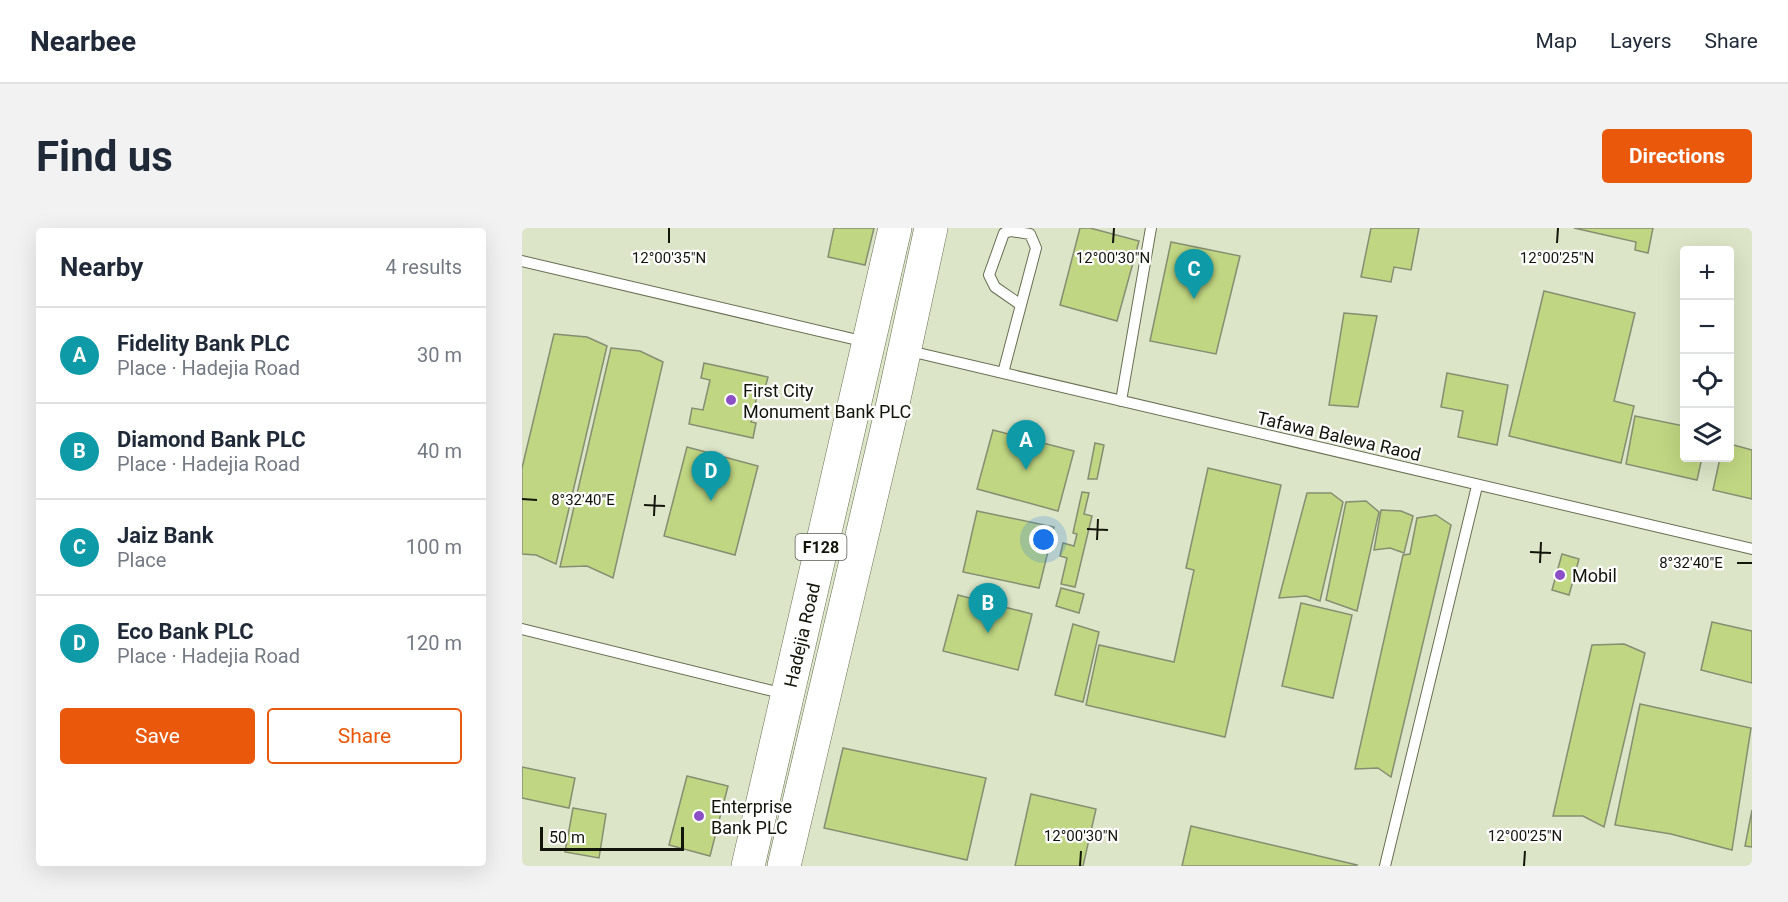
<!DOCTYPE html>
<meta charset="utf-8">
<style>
body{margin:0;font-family:Roboto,sans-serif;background:#f2f2f3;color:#1f2937}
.controls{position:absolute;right:18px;top:18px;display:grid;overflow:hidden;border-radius:6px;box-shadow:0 6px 24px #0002}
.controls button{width:54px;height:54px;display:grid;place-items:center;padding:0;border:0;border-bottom:2px solid #e0e1e3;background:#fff;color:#1f2937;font:30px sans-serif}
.scale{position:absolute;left:18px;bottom:15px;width:144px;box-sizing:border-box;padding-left:6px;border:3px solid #12150a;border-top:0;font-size:16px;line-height:21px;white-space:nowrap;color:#12150a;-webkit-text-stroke:4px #fff;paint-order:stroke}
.you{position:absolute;left:522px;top:312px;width:21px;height:21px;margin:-15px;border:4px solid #fff;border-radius:50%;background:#1a73e8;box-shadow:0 0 0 9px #1a73e833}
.badge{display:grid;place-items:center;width:39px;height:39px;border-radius:50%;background:#ea580c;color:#fff;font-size:20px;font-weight:700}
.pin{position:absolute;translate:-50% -50px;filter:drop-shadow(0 2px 3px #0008)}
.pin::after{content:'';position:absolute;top:32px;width:21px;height:18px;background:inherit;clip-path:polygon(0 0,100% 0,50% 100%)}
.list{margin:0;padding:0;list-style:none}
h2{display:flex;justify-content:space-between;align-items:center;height:78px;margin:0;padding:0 24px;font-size:26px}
h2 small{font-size:20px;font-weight:400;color:#747a83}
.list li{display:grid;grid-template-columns:39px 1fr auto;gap:18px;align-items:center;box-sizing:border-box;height:96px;padding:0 24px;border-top:2px solid #e0e1e3}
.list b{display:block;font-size:22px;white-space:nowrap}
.list p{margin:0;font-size:20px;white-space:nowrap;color:#747a83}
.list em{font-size:20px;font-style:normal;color:#747a83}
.actions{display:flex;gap:12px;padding:18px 24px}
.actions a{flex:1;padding:14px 0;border:2px solid #ea580c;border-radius:6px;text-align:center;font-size:21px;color:#ea580c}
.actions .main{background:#ea580c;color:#fff}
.icon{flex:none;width:33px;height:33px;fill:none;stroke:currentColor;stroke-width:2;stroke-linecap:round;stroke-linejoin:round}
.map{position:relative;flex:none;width:1230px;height:638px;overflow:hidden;border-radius:6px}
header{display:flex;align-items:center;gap:36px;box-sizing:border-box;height:84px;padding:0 30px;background:#fff;border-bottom:2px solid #e0e1e3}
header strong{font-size:28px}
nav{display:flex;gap:33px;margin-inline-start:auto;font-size:21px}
.intro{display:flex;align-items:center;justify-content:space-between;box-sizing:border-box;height:144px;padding:0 36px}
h1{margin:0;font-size:42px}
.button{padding:15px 27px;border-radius:6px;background:#ea580c;color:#fff;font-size:21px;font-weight:700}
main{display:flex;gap:36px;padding:0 36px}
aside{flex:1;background:#fff;border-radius:6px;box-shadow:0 6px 24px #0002}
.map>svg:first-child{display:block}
</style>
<header>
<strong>Nearbee</strong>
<nav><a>Map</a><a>Layers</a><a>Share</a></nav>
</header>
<div class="intro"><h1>Find us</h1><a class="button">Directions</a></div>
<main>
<aside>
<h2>Nearby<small>4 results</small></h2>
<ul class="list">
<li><span class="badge" style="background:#0f9aa8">A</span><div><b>Fidelity Bank PLC</b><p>Place · Hadejia Road</p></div><em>30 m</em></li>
<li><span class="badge" style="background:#0f9aa8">B</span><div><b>Diamond Bank PLC</b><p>Place · Hadejia Road</p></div><em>40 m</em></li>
<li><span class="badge" style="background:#0f9aa8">C</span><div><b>Jaiz Bank</b><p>Place</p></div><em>100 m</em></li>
<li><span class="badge" style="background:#0f9aa8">D</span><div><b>Eco Bank PLC</b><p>Place · Hadejia Road</p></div><em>120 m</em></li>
</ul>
<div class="actions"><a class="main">Save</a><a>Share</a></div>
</aside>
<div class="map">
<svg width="1230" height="638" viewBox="0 0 1230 638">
<rect width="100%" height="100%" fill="#dce5c7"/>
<path fill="#c0d682" stroke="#868e72" stroke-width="1.5" d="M312,0H352L343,37L306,29Z
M558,0H568L617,13L595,93L538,77Z
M849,0H897L889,42L872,39L869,54L839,49Z
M1052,0H1131L1126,25L1113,22L1114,14Z
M649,14L718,28L694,126L628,113Z
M1022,63L1113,85L1092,173L1112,178L1099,235L987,208Z
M822,85L855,88L836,179L807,177Z
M32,106L65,109L85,118L34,336L14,327L0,326V240Z
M89,120L118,123L141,134L91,350L65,338L38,339Z
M182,135L246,149L242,164L236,163L229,194L234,195L231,210L167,196L170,180L181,182L188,152L179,150Z
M925,145L986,157L975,217L936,209L941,183L919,179Z
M1113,188L1162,198V230H1180L1175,252L1104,236Z
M471,202L552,223L536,283L455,261Z
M573,215L582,217L575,251H566Z
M1208,216L1230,222V271L1191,262L1198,230H1208Z
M165,219L236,238L213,327L142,308Z
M686,240L759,257L703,509L564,477L577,417L652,434L672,342L664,340Z
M560,264L567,265L562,286L570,288L553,359L539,356L545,330L538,328L541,315L552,318L555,306L551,305Z
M785,265H809L821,274L798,373L784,368L757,370Z
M844,273L857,284L835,383L804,372L824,274Z
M859,282L879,283L891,288L882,325L868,320L852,322Z
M455,283L532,299L517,360L441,344Z
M914,287L929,297L869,549L856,540L833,541L881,327L888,326L895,290Z
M1040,326L1057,331L1047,367L1030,362Z
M539,360L562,366L557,385L534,378Z
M436,367L510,386L496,442L421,423Z
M779,375L830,387L811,470L760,458Z
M1190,394L1230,403V455L1179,442Z
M551,396L577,404L561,474L533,467Z
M1102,416L1123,425L1082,599L1061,588H1031L1070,417Z
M1118,476L1229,500L1210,622L1149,606L1093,597Z
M321,520L464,550L445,632L302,600Z
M0,539L53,550L47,580L0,570Z
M165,548L206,558L188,628L147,617Z
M509,566L574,581L561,638H493Z
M51,580L84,586L77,630L43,624Z
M1230,582V619L1223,618Z
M669,598L835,637L834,638H660Z"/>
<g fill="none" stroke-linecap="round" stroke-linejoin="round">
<defs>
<path id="service" d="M0,33L344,114
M396,125L1230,321
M481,145L514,20L508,6L489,3L482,5L467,47L473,59L499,77
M599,173L629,0
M0,401L263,466
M863,638L955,258"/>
<path id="primary" d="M226,638L373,0
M262,638L368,189L409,0"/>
</defs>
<use href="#service" stroke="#676f54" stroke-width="12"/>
<use href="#primary" stroke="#676f54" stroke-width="34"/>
<use href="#service" stroke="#fff" stroke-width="10"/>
<use href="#primary" stroke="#fff" stroke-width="33"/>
</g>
<path fill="none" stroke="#12150a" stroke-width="2" d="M147,15V0M591,15L592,0M1035,15L1036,0M0,271L15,272M122,277L143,278M132,288L133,267M565,301L586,302M575,312L576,291M1008,324L1029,325M1018,335L1019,314M1215,335H1230M558,638L559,623M1002,638L1003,623"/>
<g fill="#8b4fc6" stroke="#fff" stroke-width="2">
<circle cx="209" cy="172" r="6"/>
<circle cx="1038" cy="347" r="6"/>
<circle cx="177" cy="588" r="6"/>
</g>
<g text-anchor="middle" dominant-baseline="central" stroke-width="4.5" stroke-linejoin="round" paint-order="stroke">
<rect fill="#fff" stroke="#595b54" stroke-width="1.5" x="273.5" y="306" width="51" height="26" rx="4.5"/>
<g font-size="16" font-weight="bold" fill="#12150a">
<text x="299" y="319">F128</text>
</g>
<g font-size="18" fill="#12150a" stroke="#fff" text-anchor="start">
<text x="221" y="162">First City<tspan x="221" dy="21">Monument Bank PLC</tspan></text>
<text x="1050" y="347">Mobil</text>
<text x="189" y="578">Enterprise<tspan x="189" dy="21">Bank PLC</tspan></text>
</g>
<g font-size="18" fill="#12150a" stroke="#fff">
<text transform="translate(817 208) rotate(13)">Tafawa Balewa Raod</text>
<text transform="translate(280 407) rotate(-77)">Hadejia Road</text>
</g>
</g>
<g font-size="15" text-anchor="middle" fill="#12150a" stroke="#fff" stroke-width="4.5" stroke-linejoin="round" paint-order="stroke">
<text x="147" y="35">12°00'35"N</text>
<text x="591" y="35">12°00'30"N</text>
<text x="1035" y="35">12°00'25"N</text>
<text x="61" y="277">8°32'40"E</text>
<text x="1169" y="340">8°32'40"E</text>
<text x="559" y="613">12°00'30"N</text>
<text x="1003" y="613">12°00'25"N</text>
</g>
</svg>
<div class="controls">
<button>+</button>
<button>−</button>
<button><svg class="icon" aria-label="locate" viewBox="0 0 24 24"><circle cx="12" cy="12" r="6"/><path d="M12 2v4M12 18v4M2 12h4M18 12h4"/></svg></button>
<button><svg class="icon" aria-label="layers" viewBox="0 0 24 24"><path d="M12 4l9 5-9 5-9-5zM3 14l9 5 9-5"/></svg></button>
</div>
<div class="scale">50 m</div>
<div class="you"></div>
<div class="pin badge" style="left:504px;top:242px;background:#0f9aa8">A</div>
<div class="pin badge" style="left:466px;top:405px;background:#0f9aa8">B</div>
<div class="pin badge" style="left:672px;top:71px;background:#0f9aa8">C</div>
<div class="pin badge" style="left:189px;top:273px;background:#0f9aa8">D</div>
</div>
</main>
